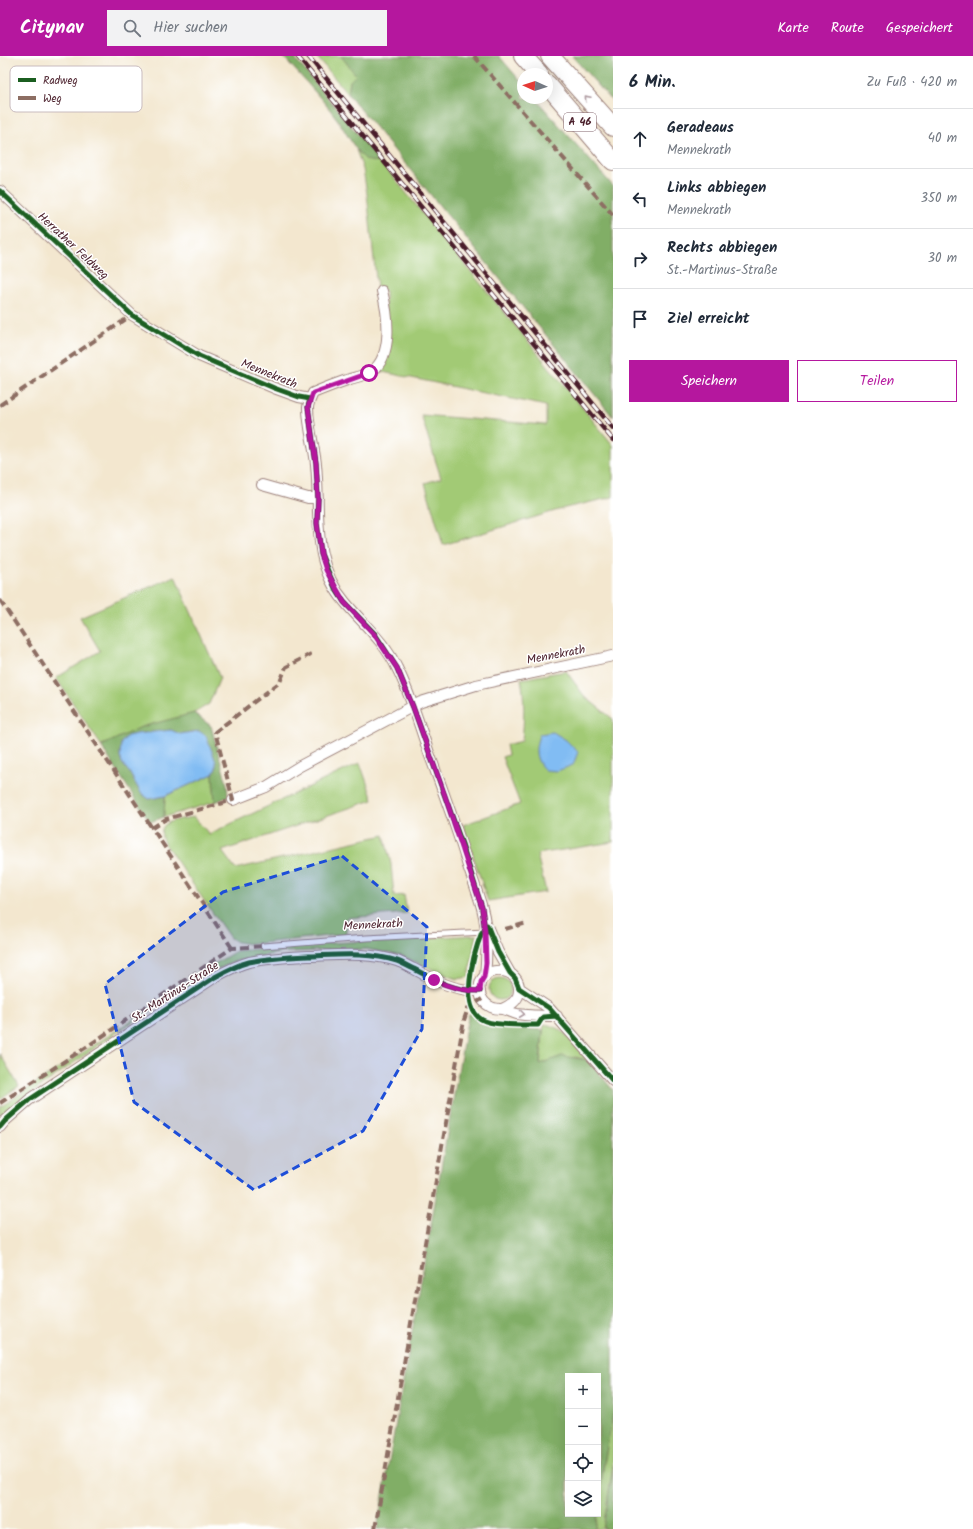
<!DOCTYPE html>
<html lang="de">
<meta charset="utf-8">
<style>
body{margin:0;font-family:Kalam,sans-serif;background:#f2f2f3;color:#1f2937}
.controls{position:absolute;right:12px;bottom:12px;display:grid;overflow:hidden;border-radius:0px;box-shadow:0 4px 16px #0002}
.controls button{width:36px;height:36px;display:grid;place-items:center;padding:0;border:0;border-bottom:1px solid #e0e1e3;background:#fff;color:#1f2937;font:20px sans-serif}
.compass{position:absolute;left:517px;top:12px;width:36px;height:36px;border-radius:50%;background:#fff;box-shadow:0 4px 16px #0002;rotate:273deg}
.stop{position:absolute;width:12px;height:12px;margin:-9px;border:3px solid #b5179e;border-radius:50%;background:#fff}
.stop.end{background:#b5179e;border-color:#fff;box-shadow:0 1px 4px #0008}
.list{margin:0;padding:0;list-style:none}
h2{display:flex;justify-content:space-between;align-items:center;height:52px;margin:0;padding:0 16px;font-size:17px}
h2 small{font-size:13px;font-weight:400;color:#747a83}
.list li{display:grid;grid-template-columns:26px 1fr auto;gap:12px;align-items:center;box-sizing:border-box;height:60px;padding:0 16px;border-top:1px solid #e0e1e3}
.list b{display:block;font-size:15px;white-space:nowrap}
.list p{margin:0;font-size:13px;white-space:nowrap;color:#747a83}
.list em{font-size:13px;font-style:normal;color:#747a83}
.actions{display:flex;gap:8px;padding:12px 16px}
.actions a{flex:1;padding:9px 0;border:1px solid #b5179e;border-radius:0px;text-align:center;font-size:14px;color:#b5179e}
.actions .main{background:#b5179e;color:#fff}
.icon{flex:none;width:22px;height:22px;fill:none;stroke:currentColor;stroke-width:2;stroke-linecap:round;stroke-linejoin:round}
.map{position:relative;flex:none;width:613px;height:1473px;overflow:hidden}
header{display:flex;align-items:center;gap:24px;box-sizing:border-box;height:56px;padding:0 20px;background:#b5179e;color:#fff}
header strong{font-size:19px}
nav{display:flex;gap:22px;margin-inline-start:auto;font-size:14px}
.search{width:280px;height:36px;background:#f2f2f3;display:flex;align-items:center;gap:10px;box-sizing:border-box;padding:0 14px;border-radius:0px;color:#747a83;font-size:15px}
main{display:flex}
aside{flex:1;background:#fff}
.map>svg:first-child{display:block}
</style>
<header>
<strong>Citynav</strong>
<div class="search"><svg class="icon" aria-label="search" viewBox="0 0 24 24"><circle cx="10" cy="10" r="6"/><path d="M15 15l6 6"/></svg>Hier suchen</div>
<nav><a>Karte</a><a>Route</a><a>Gespeichert</a></nav>
</header>
<main>
<div class="map">
<svg width="613" height="1473" viewBox="0 0 613 1473">
<rect width="100%" height="100%" fill="#fff"/>
<filter id="ink" filterUnits="userSpaceOnUse"><feTurbulence type="fractalNoise" baseFrequency=".025" numOctaves="2"/><feDisplacementMap in="SourceGraphic" scale="8" xChannelSelector="R" yChannelSelector="G"/><feConvolveMatrix kernelMatrix="1 2 1 2 8 2 1 2 1" color-interpolation-filters="sRGB"/></filter>
<filter id="wash" filterUnits="userSpaceOnUse"><feTurbulence type="fractalNoise" baseFrequency=".012" numOctaves="4" result="noise"/><feDisplacementMap in="SourceGraphic" scale="16" xChannelSelector="R" yChannelSelector="G"/><feGaussianBlur stdDeviation="0.9" result="paint"/><feColorMatrix in="noise" values="0 0 0 0 0 0 0 0 0 0 0 0 0 0 0 0 0 1.4 0 .05"/><feComposite in="paint" operator="in"/></filter>
<g filter="url(#wash)">
<rect width="100%" height="100%" fill="#f3e7cf"/>
<path fill="#a2ca75" stroke="#767450" d="M316,0H341L357,19L350,25L348,38Z
M356,94C363,102 369,106 380,105L613,389V441L565,452L443,489L425,427L441,422L421,359L546,369V350L378,315L386,302L385,234L377,232L367,138L363,113Z
M175,520L220,622L209,648L194,657L101,689L56,622L100,595L80,561Z
M566,615L585,641L613,663V786L537,798L546,836L488,845L463,769L520,748L502,701L508,699L506,689L522,685C524,664 525,643 521,623Z
M360,707L373,744L222,795L235,813L384,779L391,808L394,840L404,839L407,857L346,862V878L252,888L237,886L230,882L163,785C155,763 179,764 194,761L209,778Z
M213,718L215,746L164,761L165,740Z
M476,879L469,921L458,923L448,920L402,900L367,893L284,896L236,905L212,916L126,970L17,1047L0,1064V1051L182,931L201,916L236,895L315,888Z
M489 933a11 11 0 1 1 22 0a11 11 0 1 1-22 0Z
M544,968C565,971 575,989 588,1004L575,1001L540,1009Z
M0,998L19,1030L0,1043Z
M613,1358V1410L603,1473H595L603,1413Z"/>
<path fill="#81ae66" stroke="#666648" d="M283,0H293L380,105C373,106 368,106 363,101C354,93 345,74 337,63C321,41 301,21 283,0Z
M341,0H499L523,28V42H535L613,130V361L348,38L350,25L356,19Z
M572,0H613V46Z
M194,657L211,670L227,728L228,741L215,746L213,718L216,712L195,675L180,678L171,674L136,678L127,680L121,687L120,700L122,707L129,716L141,737L149,743L165,740L164,761L150,766L101,690L141,671Z
M471,957L479,967L488,970L543,974L540,1008L562,1000L588,1004L613,1034V1358L603,1413L598,1453V1320H568V1458H597L595,1473H377L466,971L469,958Z
M613,1410V1473H603Z"/>
<path fill="#81bcf3" stroke="#666e8f" d="M171,674L180,678L199,675L206,680L216,706V712L213,718L165,740L149,743L141,737L129,716L122,707L120,700L121,687L127,680L136,678Z
M553,676L566,684L578,696L573,709L557,715L545,714C534,704 534,691 540,678Z"/>
</g>
<g filter="url(#ink)">
<g fill="none" stroke-linecap="round" stroke-linejoin="round">
<defs>
<path id="lane" d="M263,890L366,882L485,876"/>
<path id="street" d="M0,135L132,259L199,300L274,332L299,341L310,343
M382,235C388,258 394,300 371,316C365,319 357,321 350,323C338,327 325,332 313,337C311,342 308,347 308,352C308,369 314,390 316,408C321,457 310,505 345,546C363,568 385,586 397,612C411,639 419,669 429,697C443,735 457,772 468,810C473,824 478,838 482,852C488,873 487,899 485,921
M262,429L308,442H318
M233,744L266,731L300,710L421,646L476,629L613,600
M487,870L498,896L510,917
M519,932L549,952L613,1025
M502,953C509,950 515,947 518,940C527,908 474,906 480,937C481,943 485,948 491,951C495,953 499,953 503,953C508,954 512,957 517,958C530,960 544,960 557,960
M0,1071L5,1065L29,1044L215,921C226,915 237,909 249,906C268,902 289,901 309,900C339,899 369,896 397,905C403,907 409,911 414,913C436,925 455,935 480,935"/>
<path id="highway" d="M523,0L539,18
M550,0L613,71
M547,28L613,105"/>
</defs>
<use href="#lane" stroke="#9e837d" stroke-width="7"/>
<use href="#street" stroke="#9e837d" stroke-width="12"/>
<use href="#highway" stroke="#9e837d" stroke-width="20"/>
<use href="#lane" stroke="#fff" stroke-width="5"/>
<use href="#street" stroke="#fff" stroke-width="10"/>
<use href="#highway" stroke="#fff" stroke-width="18"/>
<defs>
<path id="rail" d="M297,0L613,384
M308,0L613,372"/>
</defs>
<use href="#rail" stroke="#4a1f2b" stroke-width="4.5"/>
<use href="#rail" stroke="#fff" stroke-width="3" stroke-dasharray="9" stroke-linecap="butt"/>
<path stroke="#8d6e63" stroke-width="4" stroke-dasharray="8 4" stroke-linecap="butt" d="M474,0L613,159
M0,349L132,259
M0,544L152,772
M505,873L527,867
M232,892L152,772L166,763L233,744L215,676L280,626L286,611L311,598
M0,1047L88,990L232,892L263,890
M375,1473L464,964L468,952L482,943"/>
<defs>
<path id="cycleway" d="M0,135L132,259L199,300L274,332L299,341L310,343L308,351L316,407L318,442L317,467L321,498L335,532L344,546L375,578L397,612L413,651L462,788L482,852L485,876H482C474,896 457,955 485,965C498,970 524,969 538,969L543,961L557,960
M487,869L498,896L510,917L515,922L519,932L549,952L613,1025
M0,1071L5,1065L29,1044L215,921C226,915 237,909 249,906C268,902 289,901 309,900C339,899 369,896 397,905C403,907 409,911 414,913C436,925 455,935 480,935"/>
</defs>
<use href="#cycleway" stroke="#fff" stroke-width="8"/>
<use href="#cycleway" stroke="#1b5e20" stroke-width="5"/>
</g>
<defs><path id="oneway-chevron" d="M-2-3.5L2.5 0L-2 3.5" fill="none" stroke-width="1.6" stroke-linecap="round" stroke-linejoin="round"/></defs>
<g stroke="#ae9aa0">
<use href="#oneway-chevron" transform="translate(587 42) rotate(-131)"/>
<use href="#oneway-chevron" transform="translate(522 958) rotate(7)"/>
</g>
</g>
<g fill="none" stroke-linecap="round" stroke-linejoin="round" filter="url(#ink)">
<path stroke="#b5179e" stroke-width="5" d="M369,317L313,337L308,351L316,407L318,442L317,467L321,498L326,514L344,546L374,578L397,612L413,651L445,740L482,852L485,876L486,907L484,921L481,926L480,935C463,935 449,931 434,924"/>
</g>
<path fill="#1d4ed8" fill-opacity="0.2" stroke="#1d4ed8" stroke-width="3" stroke-dasharray="8 5" stroke-linejoin="round" d="M342,800L427,871L422,973L363,1075L254,1134L134,1046L105,928L223,836Z"/>
<g text-anchor="middle" dominant-baseline="central" stroke-width="3" stroke-linejoin="round" paint-order="stroke">
<rect fill="#fff" stroke="#80626b" stroke-width="1" x="564" y="57" width="32" height="18" rx="3"/>
<g font-size="11" font-weight="bold" fill="#4a1f2b">
<text x="580" y="66">A 46</text>
</g>
<g font-size="12" fill="#4a1f2b" stroke="#fff">
<text transform="translate(73 190) rotate(43)">Herrather Feldweg</text>
<text transform="translate(269 318) rotate(22)">Mennekrath</text>
<text transform="translate(556 599) rotate(-11)">Mennekrath</text>
<text transform="translate(373 869) rotate(-3)">Mennekrath</text>
<text transform="translate(175 936) rotate(-33)">St.-Martinus-Straße</text>
</g>
</g>
<rect x="10" y="10" width="132" height="46" rx="6" fill="#fff" stroke="#c9bcbf" stroke-width="1"/>
<rect x="18" y="22" width="18" height="4" fill="#1b5e20"/>
<rect x="18" y="40" width="18" height="4" fill="#8d6e63"/>
<g font-size="11" fill="#4a1f2b">
<text x="43" y="28">Radweg</text>
<text x="43" y="46">Weg</text>
</g>
</svg>
<div class="controls">
<button>+</button>
<button>−</button>
<button><svg class="icon" aria-label="locate" viewBox="0 0 24 24"><circle cx="12" cy="12" r="6"/><path d="M12 2v4M12 18v4M2 12h4M18 12h4"/></svg></button>
<button><svg class="icon" aria-label="layers" viewBox="0 0 24 24"><path d="M12 4l9 5-9 5-9-5zM3 14l9 5 9-5"/></svg></button>
</div>
<svg class="compass" viewBox="-18 -18 36 36"><path d="M0-13l5 13h-10z" fill="#e53935"/><path d="M0 13l5-13h-10z" fill="#747a83"/></svg>
<div class="stop" style="left:369px;top:317px"></div>
<div class="stop end" style="left:434px;top:924px"></div>
</div>
<aside>
<h2>6 Min.<small>Zu Fuß · 420 m</small></h2>
<ul class="list">
<li><svg class="icon" aria-label="ahead" viewBox="0 0 24 24"><path d="M12 20V5M6 11l6-6 6 6"/></svg><div><b>Geradeaus</b><p>Mennekrath</p></div><em>40 m</em></li>
<li><svg class="icon" aria-label="left" viewBox="0 0 24 24"><path d="M17 20v-9H6M10 6l-5 5 5 5"/></svg><div><b>Links abbiegen</b><p>Mennekrath</p></div><em>350 m</em></li>
<li><svg class="icon" aria-label="right" viewBox="0 0 24 24"><path d="M7 20v-9h11M14 6l5 5-5 5"/></svg><div><b>Rechts abbiegen</b><p>St.-Martinus-Straße</p></div><em>30 m</em></li>
<li><svg class="icon" aria-label="arrive" viewBox="0 0 24 24"><path d="M6 21V4h12l-3 4 3 4H6"/></svg><div><b>Ziel erreicht</b></div></li>
</ul>
<div class="actions"><a class="main">Speichern</a><a>Teilen</a></div>
</aside>
</main>
